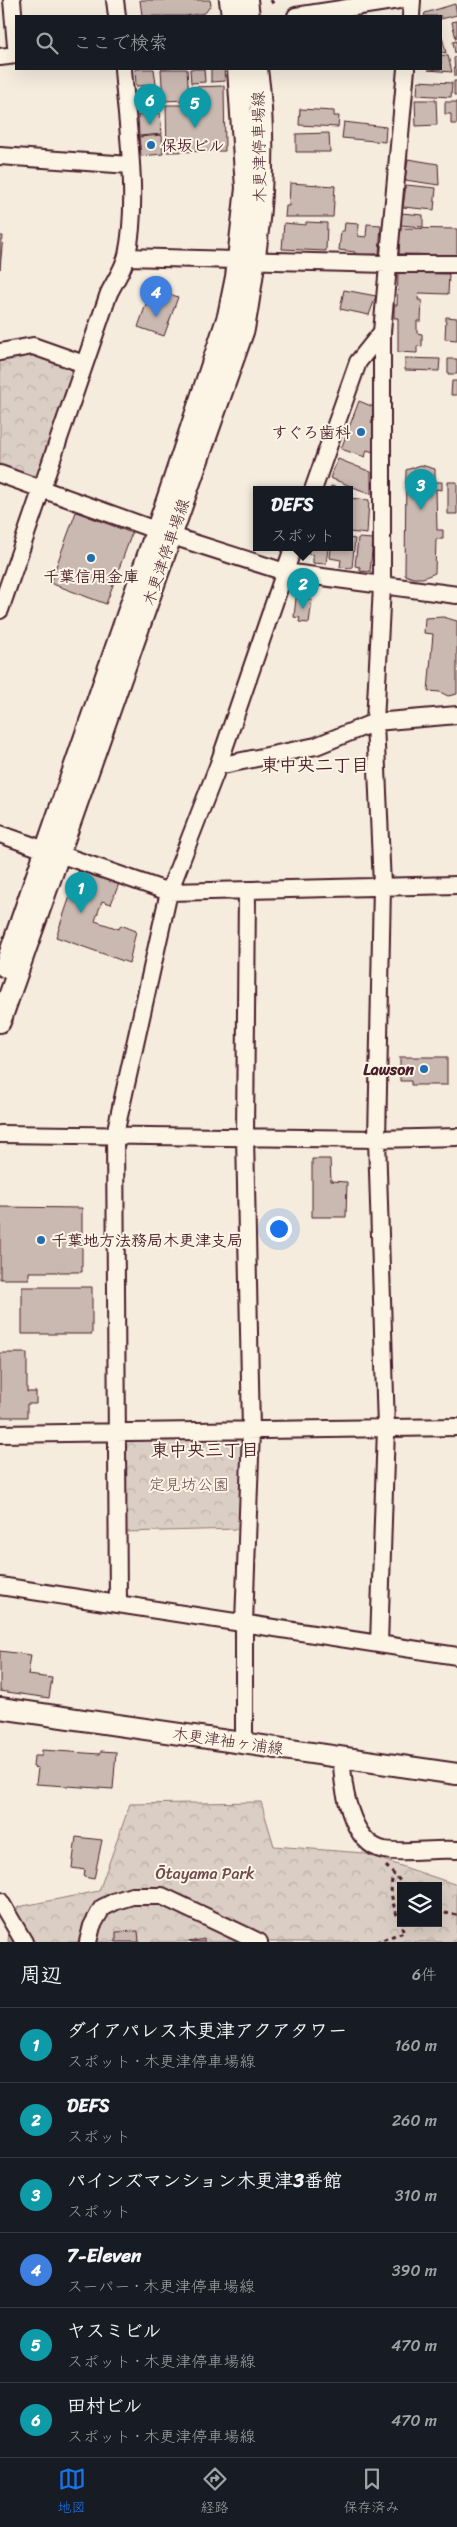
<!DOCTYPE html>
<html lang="ja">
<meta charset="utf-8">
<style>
body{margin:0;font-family:Sriracha,"Klee One",sans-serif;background:#242831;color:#f1f3f6}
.controls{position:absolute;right:15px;bottom:15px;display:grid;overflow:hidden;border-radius:0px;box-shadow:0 5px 20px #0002}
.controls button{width:45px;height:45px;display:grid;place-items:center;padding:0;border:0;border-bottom:1px solid #363941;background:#171b24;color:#f1f3f6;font:25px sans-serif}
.you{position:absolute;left:278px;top:1228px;width:18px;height:18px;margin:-12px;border:4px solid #fff;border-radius:50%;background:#1a73e8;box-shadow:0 0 0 8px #1a73e833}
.badge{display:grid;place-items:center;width:32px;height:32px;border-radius:50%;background:#1a73e8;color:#fff;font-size:16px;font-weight:700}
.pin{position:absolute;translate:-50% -41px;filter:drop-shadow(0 1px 2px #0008)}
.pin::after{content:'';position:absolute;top:26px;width:18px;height:15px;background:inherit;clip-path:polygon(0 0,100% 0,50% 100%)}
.popup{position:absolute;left:253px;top:486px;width:100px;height:65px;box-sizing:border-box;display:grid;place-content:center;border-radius:0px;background:#171b24;filter:drop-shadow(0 1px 4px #0005);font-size:16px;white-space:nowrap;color:#9ea1a6}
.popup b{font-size:19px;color:#f1f3f6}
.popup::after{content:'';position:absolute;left:50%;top:100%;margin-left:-10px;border:10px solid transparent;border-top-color:#171b24}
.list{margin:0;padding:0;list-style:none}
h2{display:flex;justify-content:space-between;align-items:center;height:65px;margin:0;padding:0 20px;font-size:21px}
h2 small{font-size:16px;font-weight:400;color:#9ea1a6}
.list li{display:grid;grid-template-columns:32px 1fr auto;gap:15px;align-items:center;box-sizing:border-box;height:75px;padding:0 20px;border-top:1px solid #363941}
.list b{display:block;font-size:19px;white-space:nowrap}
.list p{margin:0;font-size:16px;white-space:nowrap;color:#9ea1a6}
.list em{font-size:16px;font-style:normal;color:#9ea1a6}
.icon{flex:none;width:28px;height:28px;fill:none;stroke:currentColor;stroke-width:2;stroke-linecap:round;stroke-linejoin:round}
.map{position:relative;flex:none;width:457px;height:1942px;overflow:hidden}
.search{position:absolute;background:#171b24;box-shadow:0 5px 20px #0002;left:15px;right:15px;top:15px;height:55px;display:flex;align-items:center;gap:12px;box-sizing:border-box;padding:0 18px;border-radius:0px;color:#9ea1a6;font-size:19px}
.sheet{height:515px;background:#171b24}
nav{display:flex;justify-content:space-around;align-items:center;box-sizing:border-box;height:70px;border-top:1px solid #363941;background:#171b24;font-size:14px;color:#9ea1a6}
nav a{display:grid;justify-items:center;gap:2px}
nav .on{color:#1a73e8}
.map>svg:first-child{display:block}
</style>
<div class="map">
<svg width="457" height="1942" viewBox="0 0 457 1942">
<defs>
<pattern id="park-crowns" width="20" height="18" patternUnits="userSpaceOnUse" patternTransform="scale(1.25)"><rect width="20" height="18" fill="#dbcec4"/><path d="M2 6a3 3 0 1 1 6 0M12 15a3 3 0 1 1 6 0" fill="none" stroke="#bdb0a9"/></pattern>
</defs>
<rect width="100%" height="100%" fill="#f5ecde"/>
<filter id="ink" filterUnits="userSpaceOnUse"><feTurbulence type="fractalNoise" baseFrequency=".02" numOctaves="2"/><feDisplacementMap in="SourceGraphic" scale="10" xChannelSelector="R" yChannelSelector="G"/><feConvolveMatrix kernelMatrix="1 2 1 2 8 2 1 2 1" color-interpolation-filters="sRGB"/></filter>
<g filter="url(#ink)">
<path fill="url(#park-crowns)" stroke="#927678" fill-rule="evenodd" d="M33,354L75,371L35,480L0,468V360Z
M242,1436L239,1529L124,1532L120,1438Z
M261,1802L274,1846L363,1853L457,1885V1942H8L9,1930L18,1907L99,1891L130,1804ZM401,1886H438V1923H401Z"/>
<path fill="#cab9b1" stroke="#4a1f2b" d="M140,0H210L211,5L205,13L185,16H142Z
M455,4L457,15L441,19V16H424L425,13Z
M457,21V38L456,39L452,22Z
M441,36H442L446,53L441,52Z
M457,41V52L455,53L453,42Z
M441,55L448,56L452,72L428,70L441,69Z
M457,57V76H455L454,58Z
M135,69H154L156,85L136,86Z
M161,69H187L189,100L163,101Z
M190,69H204L205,82L191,83Z
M211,69H224L225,81L211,82Z
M418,81L452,83L451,97L417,95Z
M454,81H457V95H454Z
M224,86L225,151L167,152L166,105H192V87Z
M157,93L159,109L139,111L138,95Z
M415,100H436L437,125L416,126Z
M445,102H457V124H451V114H445Z
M300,109L334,111V116H339L338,127L299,125Z
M160,113L162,134L139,136L138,115Z
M344,122L386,127L385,142L342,138Z
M329,133L330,152H296V134Z
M162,135L163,154L141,156L139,137Z
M408,159L438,164L439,185L405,180Z
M290,183L335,186L333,217H285L286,206H289Z
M406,185L436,188L434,210L403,207Z
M401,213L423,215V227L400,225Z
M306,222L327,223L326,251L282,249L284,223L306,225Z
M345,223L359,224L358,236L366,237L367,224L381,225L379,254L354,255L355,252L339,250L341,231H344Z
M399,228L457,229V255L399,254Z
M0,236H3L0,269Z
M398,273L449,274L448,294L419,293L418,300H422L421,321H417V333L422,334V347L417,346V353L398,352V318H394V305H397Z
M344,290L376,296L369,315L340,309Z
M161,291L178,297L164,336L138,327L146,304L155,307Z
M446,317L457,318V340L445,339Z
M405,358L440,359L439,371L405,370Z
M448,359H457V374H448Z
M452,381H457V395H451Z
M359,401L376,408L371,423L378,426L373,439L377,441L373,452L367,450L365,457L341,449Z
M338,459L371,472V494L330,478Z
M421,465L435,469V482H442V490L436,489L437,530H443V539H436L435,573L423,578H413L405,575L406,470Z
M448,482H457V514H448Z
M331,486L346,490H330Z
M349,498L369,500L367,534L349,532Z
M76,512L132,533L106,604L50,583Z
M349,538L355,539L352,568L340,567L341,560L330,558L331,548H349Z
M358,538L373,539L370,572L360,571V567L355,566Z
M308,548H328L326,564L313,563V555L308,554Z
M296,598L312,600L309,623L299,622L300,618L294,617Z
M443,617L457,621V694L448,696L440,692L428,691L433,634L424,633L425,618Z
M80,867L120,881L111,904L102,901L95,921L119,929L121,925L136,931L129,963L56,937Z
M400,1057H447V1085H411V1081H400Z
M312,1159H330L331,1181L347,1182L346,1217H312Z
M0,1207L82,1208V1272H29V1279H0Z
M22,1287H92V1334H22Z
M0,1353H27V1392H36V1404H27V1417H0Z
M0,1651L31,1655L28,1675L52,1678L49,1698L0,1691Z
M42,1750L100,1754L101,1751L116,1752L113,1789L36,1784L38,1768L33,1767L34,1756H42Z
M76,1837L102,1840L94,1879L84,1877L85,1870L72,1868Z
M138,1931L139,1942H116V1932Z
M204,1939V1942H189Z"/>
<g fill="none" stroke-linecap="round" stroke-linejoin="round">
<defs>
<path id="minor" d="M12,0L16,46
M115,0L117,16
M296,16L399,0
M411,16L412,0
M0,57L16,55
M0,156L130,165
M127,257L387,264H457
M0,352L33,346L84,364
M0,474L172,536L285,572L457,595
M313,490L358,362L382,332
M0,610L109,293C115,281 124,268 127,255C139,200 127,125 123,69
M218,766L316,746L375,722L457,715
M0,834L45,850
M59,854L169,892L457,885
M0,1134L377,1139L457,1137
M0,1434L457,1427
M0,1586L457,1656
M118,1604L115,1134L169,892L218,766L293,548
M379,1644L386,1428L377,1139L382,886L375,722L382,586V332L406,69
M244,1744V1623L251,1430L245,1136L247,890
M342,1757C342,1786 350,1843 384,1850C407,1854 433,1848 457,1850
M0,1901L24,1942
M88,1942L92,1926L102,1908L116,1901L132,1896H162L259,1942"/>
<path id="major" d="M230,0L232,16
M247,0L249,16
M5,967L168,497L228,316L236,277L246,188L238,69
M0,1022L244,329C259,243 269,155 257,69
M0,1708L457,1774"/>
</defs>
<use href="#minor" stroke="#4a1f2b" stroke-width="20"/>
<use href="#major" stroke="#4a1f2b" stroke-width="24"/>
<path stroke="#4a1f2b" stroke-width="3" stroke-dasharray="4 4" stroke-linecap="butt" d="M271,0L275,7
M386,1866L405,1886
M438,1909L445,1913L457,1915
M376,1942L404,1932C397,1915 386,1893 394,1874"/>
<use href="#minor" stroke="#fcf5e5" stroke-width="16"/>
<use href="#major" stroke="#fcf5e5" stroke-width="20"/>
</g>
</g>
<g fill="#1f6fb2" stroke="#fcf5e5" stroke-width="2">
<circle cx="151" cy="145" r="5"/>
<circle cx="361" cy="432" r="5"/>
<circle cx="91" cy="558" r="5"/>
<circle cx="424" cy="1069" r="5"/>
<circle cx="41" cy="1240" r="5"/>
</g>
<g text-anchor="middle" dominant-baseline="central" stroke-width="4" stroke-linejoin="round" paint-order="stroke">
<g font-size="16" font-weight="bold" fill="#4a1f2b" stroke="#fcf5e5" text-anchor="start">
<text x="161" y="145">保坂ビル</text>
<text x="351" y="432" text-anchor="end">すぐろ歯科</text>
<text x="91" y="576" text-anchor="middle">千葉信用金庫</text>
<text x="414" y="1069" text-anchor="end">Lawson</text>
<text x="51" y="1240">千葉地方法務局木更津支局</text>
</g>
<g font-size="16" fill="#4a1f2b" stroke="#fcf5e5">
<text transform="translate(259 147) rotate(-91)">木更津停車場線</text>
<text transform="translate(166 552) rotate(-71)">木更津停車場線</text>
<text transform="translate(228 1741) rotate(8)">木更津袖ヶ浦線</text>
</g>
<g font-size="16" fill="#6e4b51" stroke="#fcf5e5">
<text x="189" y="1484">定見坊公園</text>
<text x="205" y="1873">Ōtayama Park</text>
</g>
<g font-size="18" font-weight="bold" fill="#4a1f2b" stroke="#fcf5e5">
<text x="315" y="765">東中央二丁目</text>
<text x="205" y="1450">東中央三丁目</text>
</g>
</g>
</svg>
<div class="controls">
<button><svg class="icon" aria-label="layers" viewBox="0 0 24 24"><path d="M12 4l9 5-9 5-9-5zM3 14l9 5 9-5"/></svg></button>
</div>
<div class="you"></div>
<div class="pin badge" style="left:81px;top:913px;background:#0f9aa8">1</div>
<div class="pin badge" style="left:303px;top:609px;background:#0f9aa8">2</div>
<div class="popup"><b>DEFS</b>スポット</div>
<div class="pin badge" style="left:421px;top:510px;background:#0f9aa8">3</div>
<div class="pin badge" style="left:156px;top:317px;background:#3f7fe0">4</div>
<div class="pin badge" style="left:195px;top:128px;background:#0f9aa8">5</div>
<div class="pin badge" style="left:150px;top:125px;background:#0f9aa8">6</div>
<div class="search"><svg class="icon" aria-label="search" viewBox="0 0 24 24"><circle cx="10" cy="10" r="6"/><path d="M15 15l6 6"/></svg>ここで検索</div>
</div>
<section class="sheet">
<h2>周辺<small>6件</small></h2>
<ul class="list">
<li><span class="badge" style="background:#0f9aa8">1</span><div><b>ダイアパレス木更津アクアタワー</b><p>スポット · 木更津停車場線</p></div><em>160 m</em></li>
<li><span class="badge" style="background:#0f9aa8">2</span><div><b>DEFS</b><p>スポット</p></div><em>260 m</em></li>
<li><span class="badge" style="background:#0f9aa8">3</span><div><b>パインズマンション木更津3番館</b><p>スポット</p></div><em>310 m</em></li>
<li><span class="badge" style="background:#3f7fe0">4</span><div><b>7-Eleven</b><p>スーパー · 木更津停車場線</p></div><em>390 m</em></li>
<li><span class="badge" style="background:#0f9aa8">5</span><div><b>ヤスミビル</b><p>スポット · 木更津停車場線</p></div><em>470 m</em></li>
<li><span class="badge" style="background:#0f9aa8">6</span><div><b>田村ビル</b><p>スポット · 木更津停車場線</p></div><em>470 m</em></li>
</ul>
</section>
<nav>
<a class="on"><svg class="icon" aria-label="map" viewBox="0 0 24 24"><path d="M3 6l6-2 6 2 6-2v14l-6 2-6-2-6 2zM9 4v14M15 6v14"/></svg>地図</a>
<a><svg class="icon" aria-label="directions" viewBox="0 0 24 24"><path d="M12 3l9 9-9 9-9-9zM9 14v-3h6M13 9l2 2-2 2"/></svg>経路</a>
<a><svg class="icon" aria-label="saved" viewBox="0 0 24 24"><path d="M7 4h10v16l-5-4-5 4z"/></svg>保存済み</a>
</nav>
